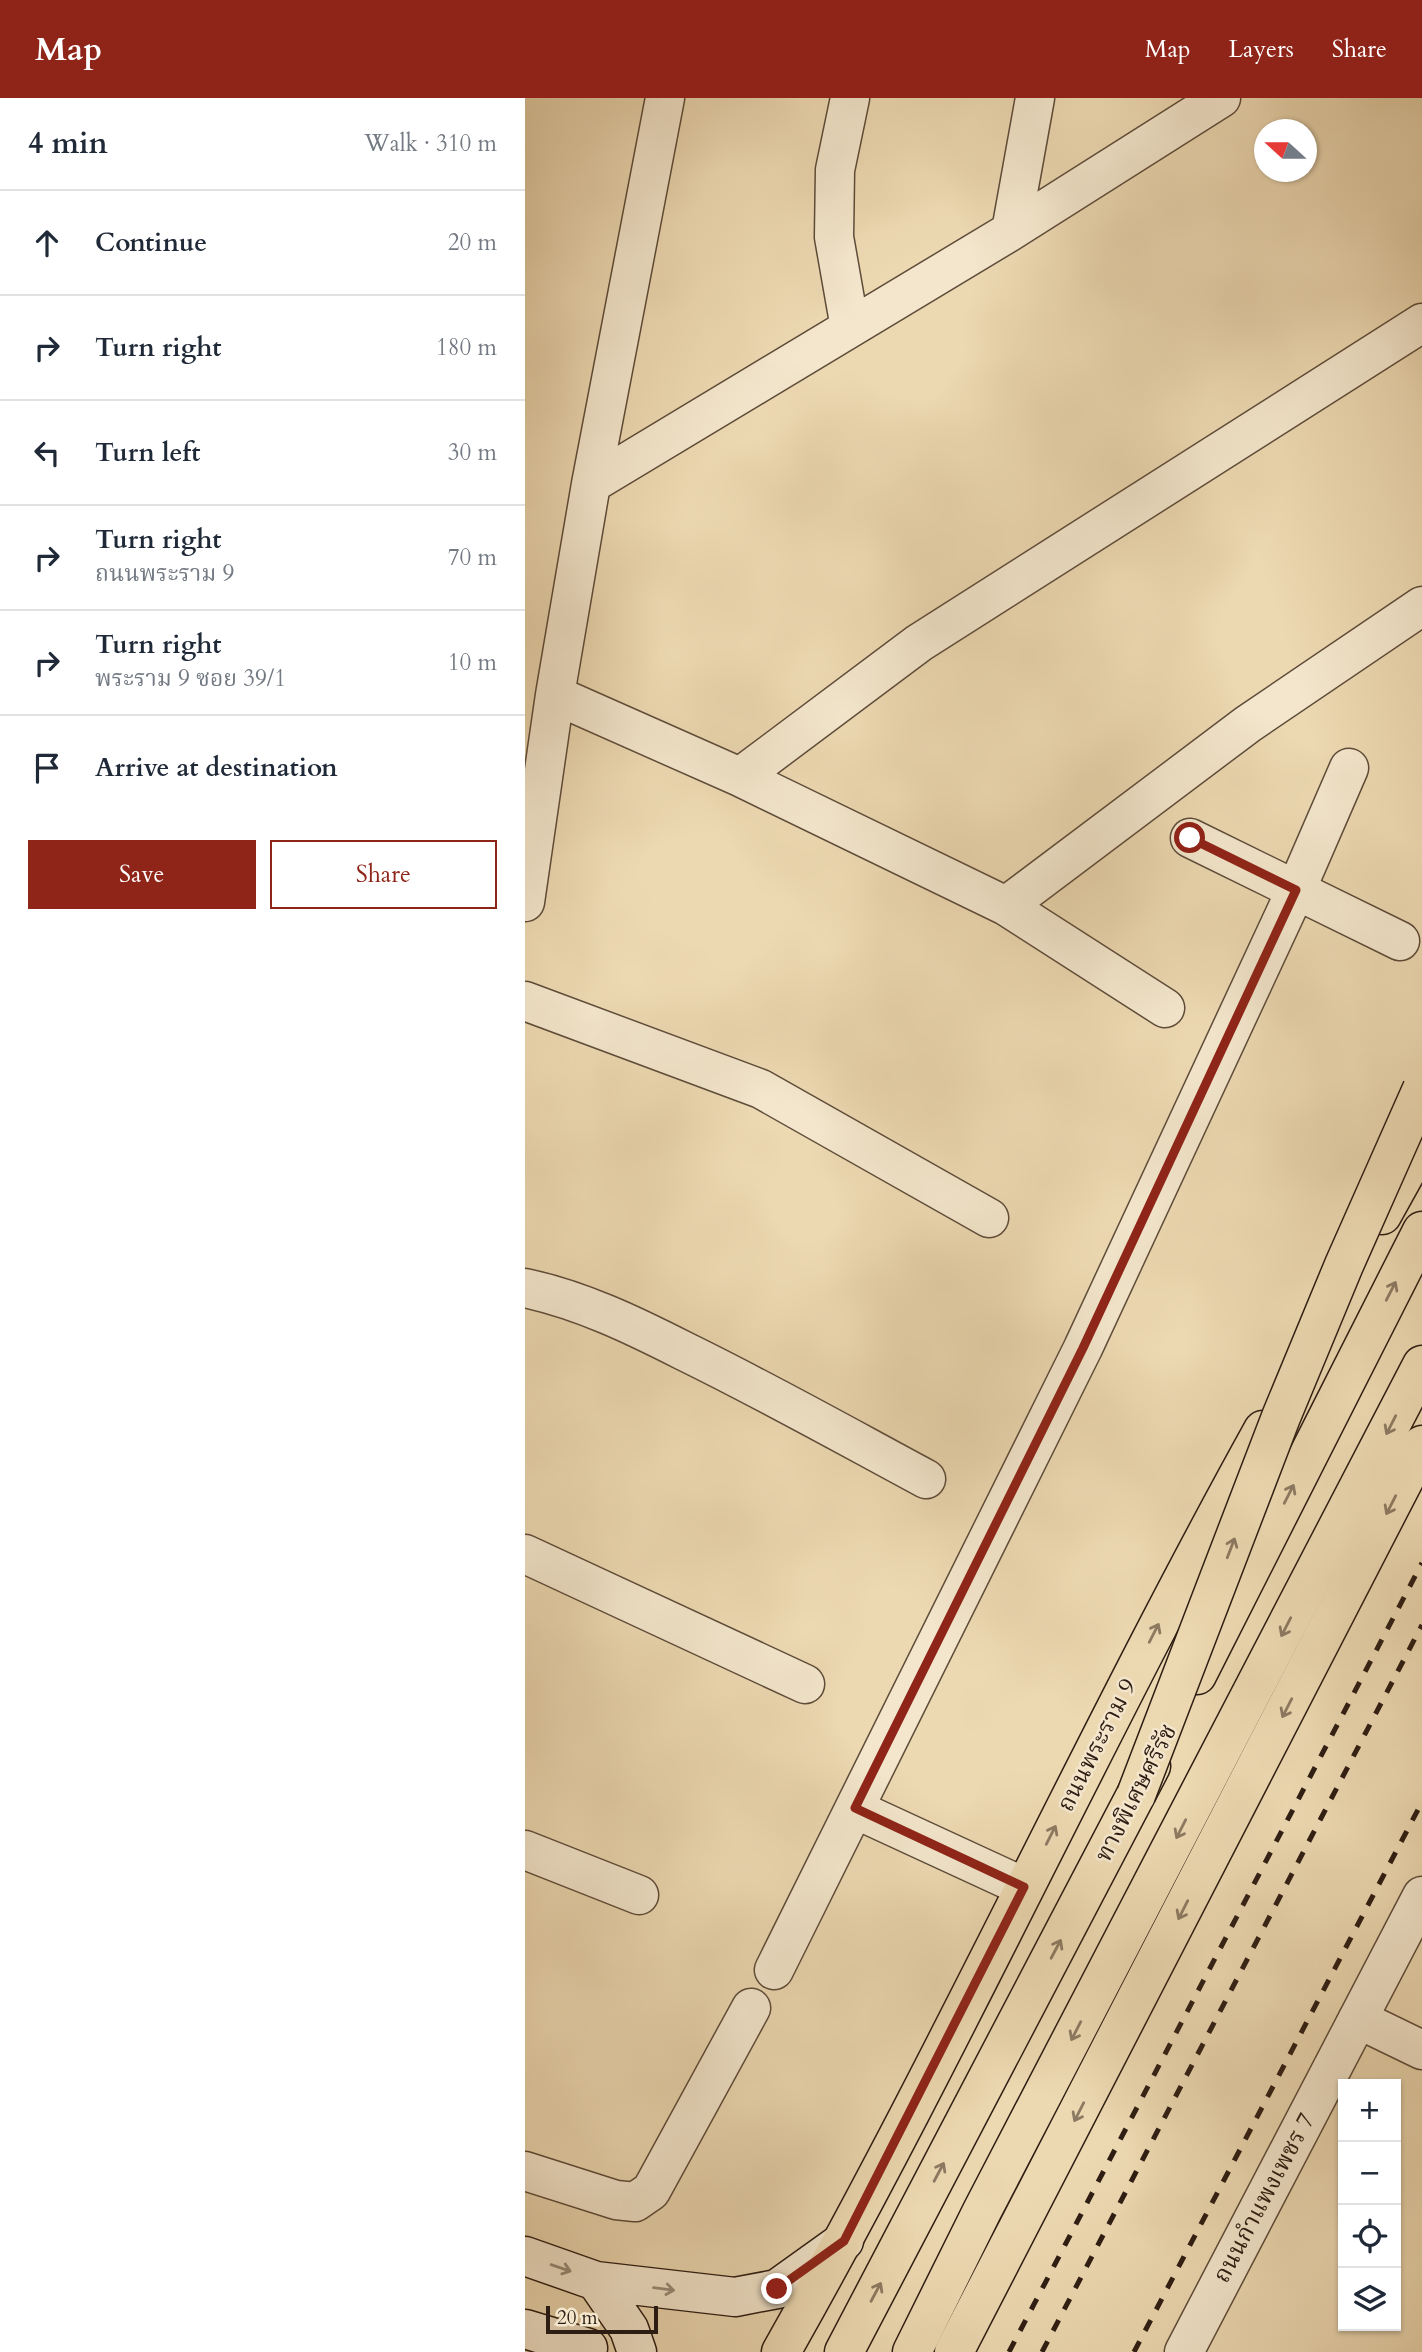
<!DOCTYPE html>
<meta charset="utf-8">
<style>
body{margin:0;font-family:Cardo,"Noto Serif Thai",serif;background:#f6f6f7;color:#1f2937}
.controls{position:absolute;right:21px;bottom:21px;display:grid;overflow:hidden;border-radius:0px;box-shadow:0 2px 5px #0004}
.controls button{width:63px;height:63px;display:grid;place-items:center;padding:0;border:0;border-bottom:2px solid #e0e1e3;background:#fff;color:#1f2937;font:35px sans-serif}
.compass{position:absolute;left:729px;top:21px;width:63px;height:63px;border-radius:50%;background:#fff;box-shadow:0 2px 5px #0004;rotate:291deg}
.scale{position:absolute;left:21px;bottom:18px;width:112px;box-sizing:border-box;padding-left:7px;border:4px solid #2e1d13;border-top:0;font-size:19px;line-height:24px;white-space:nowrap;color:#2e1d13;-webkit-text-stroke:5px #f3e6cc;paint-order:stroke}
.stop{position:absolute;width:21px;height:21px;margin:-16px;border:5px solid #8f2418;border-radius:50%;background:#fff}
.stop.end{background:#8f2418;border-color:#fff;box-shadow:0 2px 7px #0008}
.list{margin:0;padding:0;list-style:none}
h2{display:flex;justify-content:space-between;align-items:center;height:91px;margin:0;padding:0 28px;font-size:30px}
h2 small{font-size:23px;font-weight:400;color:#747a83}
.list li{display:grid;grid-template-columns:46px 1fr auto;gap:21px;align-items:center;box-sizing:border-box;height:105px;padding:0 28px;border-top:2px solid #e0e1e3}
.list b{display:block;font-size:26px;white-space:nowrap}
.list p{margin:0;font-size:23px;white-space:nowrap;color:#747a83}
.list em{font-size:23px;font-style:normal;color:#747a83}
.actions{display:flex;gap:14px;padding:21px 28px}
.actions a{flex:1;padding:16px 0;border:2px solid #8f2418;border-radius:0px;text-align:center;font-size:24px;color:#8f2418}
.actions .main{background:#8f2418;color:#fff}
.icon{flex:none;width:38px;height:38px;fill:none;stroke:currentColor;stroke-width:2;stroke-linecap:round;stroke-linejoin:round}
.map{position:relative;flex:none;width:897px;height:2254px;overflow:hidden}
header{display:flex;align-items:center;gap:42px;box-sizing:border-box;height:98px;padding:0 35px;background:#8f2418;color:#fff}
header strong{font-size:33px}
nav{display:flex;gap:38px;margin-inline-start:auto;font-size:24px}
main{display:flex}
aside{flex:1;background:#fff}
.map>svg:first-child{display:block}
</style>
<header>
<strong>Map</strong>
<nav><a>Map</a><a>Layers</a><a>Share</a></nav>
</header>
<main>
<aside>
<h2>4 min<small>Walk · 310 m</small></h2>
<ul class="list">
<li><svg class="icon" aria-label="ahead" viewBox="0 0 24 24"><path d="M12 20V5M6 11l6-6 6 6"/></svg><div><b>Continue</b></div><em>20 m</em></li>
<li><svg class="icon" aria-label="right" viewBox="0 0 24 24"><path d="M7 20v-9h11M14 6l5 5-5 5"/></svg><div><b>Turn right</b></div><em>180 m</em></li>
<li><svg class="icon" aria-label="left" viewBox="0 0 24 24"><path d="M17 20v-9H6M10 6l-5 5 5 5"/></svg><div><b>Turn left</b></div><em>30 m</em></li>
<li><svg class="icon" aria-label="right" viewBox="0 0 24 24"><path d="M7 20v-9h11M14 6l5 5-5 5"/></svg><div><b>Turn right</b><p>ถนนพระราม 9</p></div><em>70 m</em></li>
<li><svg class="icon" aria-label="right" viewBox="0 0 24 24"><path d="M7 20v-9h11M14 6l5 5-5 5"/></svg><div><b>Turn right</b><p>พระราม 9 ซอย 39/1</p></div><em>10 m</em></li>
<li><svg class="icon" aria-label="arrive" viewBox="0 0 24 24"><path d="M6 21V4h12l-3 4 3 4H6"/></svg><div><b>Arrive at destination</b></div></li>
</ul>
<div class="actions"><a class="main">Save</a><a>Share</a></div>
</aside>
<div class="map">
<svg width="897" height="2254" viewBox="0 0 897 2254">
<rect width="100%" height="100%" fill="#ecd8b1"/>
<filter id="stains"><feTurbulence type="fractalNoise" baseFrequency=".00286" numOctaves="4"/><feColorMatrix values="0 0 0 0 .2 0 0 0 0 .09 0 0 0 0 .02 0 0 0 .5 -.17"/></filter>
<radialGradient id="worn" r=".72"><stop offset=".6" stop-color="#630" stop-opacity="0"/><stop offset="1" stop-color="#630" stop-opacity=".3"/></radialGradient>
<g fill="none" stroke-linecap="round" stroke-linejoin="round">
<defs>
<path id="minor" d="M486,133L510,0
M325,230L309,139L310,72L325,0
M66,386L486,133L696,0
M30,597L215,679L481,808L640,910
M215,679L394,545L897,225
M665,740L875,843
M0,804L30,597L66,386L140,0
M481,808L723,626L897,508
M0,903L236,991L464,1120
M0,1190C56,1202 108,1227 159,1253C241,1293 321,1338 401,1381
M0,1456L280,1586
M330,1711L499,1789
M0,1752L114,1797
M249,1872L558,1250L771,792L824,670
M833,1921L897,1952
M0,2073L91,2102L110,2104L126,2093L226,1910"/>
<path id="tertiary" d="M659,2254L897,1798"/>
<path id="secondary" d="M0,2158L71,2183L210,2199L252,2191L319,2143
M71,2183L104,2231L112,2254
M0,2231L63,2250"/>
<path id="primary" d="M857,1117L897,1045
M256,2254C427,1952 570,1635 738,1332
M429,2254L897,1347"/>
<path id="motorway" d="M672,1577L897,1133
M319,2254L626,1668
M387,2254L457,2113L897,1267"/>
</defs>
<use href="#minor" stroke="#5e4c3a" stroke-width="41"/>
<use href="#tertiary" stroke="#5e4c3a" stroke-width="41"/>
<use href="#secondary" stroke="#2e1d13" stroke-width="41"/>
<use href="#primary" stroke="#2e1d13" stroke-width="41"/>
<use href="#motorway" stroke="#2e1d13" stroke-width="41"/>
<use href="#minor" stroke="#f3e6cc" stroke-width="38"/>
<use href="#tertiary" stroke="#f3e6cc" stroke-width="38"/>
<use href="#secondary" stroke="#f3e6cc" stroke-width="38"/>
<use href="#primary" stroke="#ecd8b1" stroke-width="38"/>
<use href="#motorway" stroke="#ecd8b1" stroke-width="38"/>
<path stroke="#2e1d13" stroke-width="5" stroke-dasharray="12 12" stroke-linecap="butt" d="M484,2254L897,1465
M517,2254L897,1527
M609,2254L897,1704"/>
<defs>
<path id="motorway-bridge" d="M611,1697L756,1319L819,1167L897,991"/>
</defs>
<use href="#motorway-bridge" stroke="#2e1d13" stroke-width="41" stroke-linecap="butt"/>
<use href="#motorway-bridge" stroke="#ecd8b1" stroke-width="38"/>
</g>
<defs><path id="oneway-shaft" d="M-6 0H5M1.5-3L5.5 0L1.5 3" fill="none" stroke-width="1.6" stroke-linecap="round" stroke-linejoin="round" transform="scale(1.75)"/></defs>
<g stroke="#8d7a62">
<use href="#oneway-shaft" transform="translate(866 1193) rotate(-63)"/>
<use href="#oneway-shaft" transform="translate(866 1327) rotate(117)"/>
<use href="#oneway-shaft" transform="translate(764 1396) rotate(-63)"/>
<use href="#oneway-shaft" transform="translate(866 1407) rotate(117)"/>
<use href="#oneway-shaft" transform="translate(706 1450) rotate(-69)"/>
<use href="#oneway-shaft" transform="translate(761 1529) rotate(117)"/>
<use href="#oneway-shaft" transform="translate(629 1535) rotate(-63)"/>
<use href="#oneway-shaft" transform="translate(762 1610) rotate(117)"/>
<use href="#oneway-shaft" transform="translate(656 1731) rotate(117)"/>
<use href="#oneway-shaft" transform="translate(526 1737) rotate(-63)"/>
<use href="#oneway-shaft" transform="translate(658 1812) rotate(117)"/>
<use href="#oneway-shaft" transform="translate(531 1851) rotate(-62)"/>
<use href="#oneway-shaft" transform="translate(551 1933) rotate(117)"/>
<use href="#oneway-shaft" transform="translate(554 2014) rotate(117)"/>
<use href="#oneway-shaft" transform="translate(414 2074) rotate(-62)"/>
<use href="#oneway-shaft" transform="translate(351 2194) rotate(-62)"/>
</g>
<g stroke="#9a8c79">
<use href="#oneway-shaft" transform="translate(36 2170) rotate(19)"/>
<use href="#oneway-shaft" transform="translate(139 2191) rotate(7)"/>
</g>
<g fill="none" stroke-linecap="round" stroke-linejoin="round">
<path stroke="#8f2418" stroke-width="9" d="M252,2191L319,2143L499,1789L330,1710L558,1250L771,792L665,740"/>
</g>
<g text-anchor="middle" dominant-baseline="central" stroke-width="5" stroke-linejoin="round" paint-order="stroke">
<g font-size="24" fill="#2e1d13" stroke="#f3e6cc">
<text transform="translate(572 1647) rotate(-63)">ถนนพระราม 9</text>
<text transform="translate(611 1695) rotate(-63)">ทางพิเศษศรีรัช</text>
<text transform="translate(739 2100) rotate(-62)">ถนนกำแพงเพชร 7</text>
</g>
</g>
<rect width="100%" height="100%" filter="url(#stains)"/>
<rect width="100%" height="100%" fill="url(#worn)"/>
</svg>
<div class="controls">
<button>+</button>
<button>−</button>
<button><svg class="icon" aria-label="locate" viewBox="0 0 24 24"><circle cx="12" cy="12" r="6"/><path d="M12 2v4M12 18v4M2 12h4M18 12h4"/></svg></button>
<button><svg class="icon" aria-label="layers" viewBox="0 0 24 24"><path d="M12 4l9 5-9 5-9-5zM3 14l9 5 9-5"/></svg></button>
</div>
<svg class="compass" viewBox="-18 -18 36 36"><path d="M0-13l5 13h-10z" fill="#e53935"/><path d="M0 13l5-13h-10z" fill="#747a83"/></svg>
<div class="scale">20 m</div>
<div class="stop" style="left:665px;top:740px"></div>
<div class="stop end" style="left:252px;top:2191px"></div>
</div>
</main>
